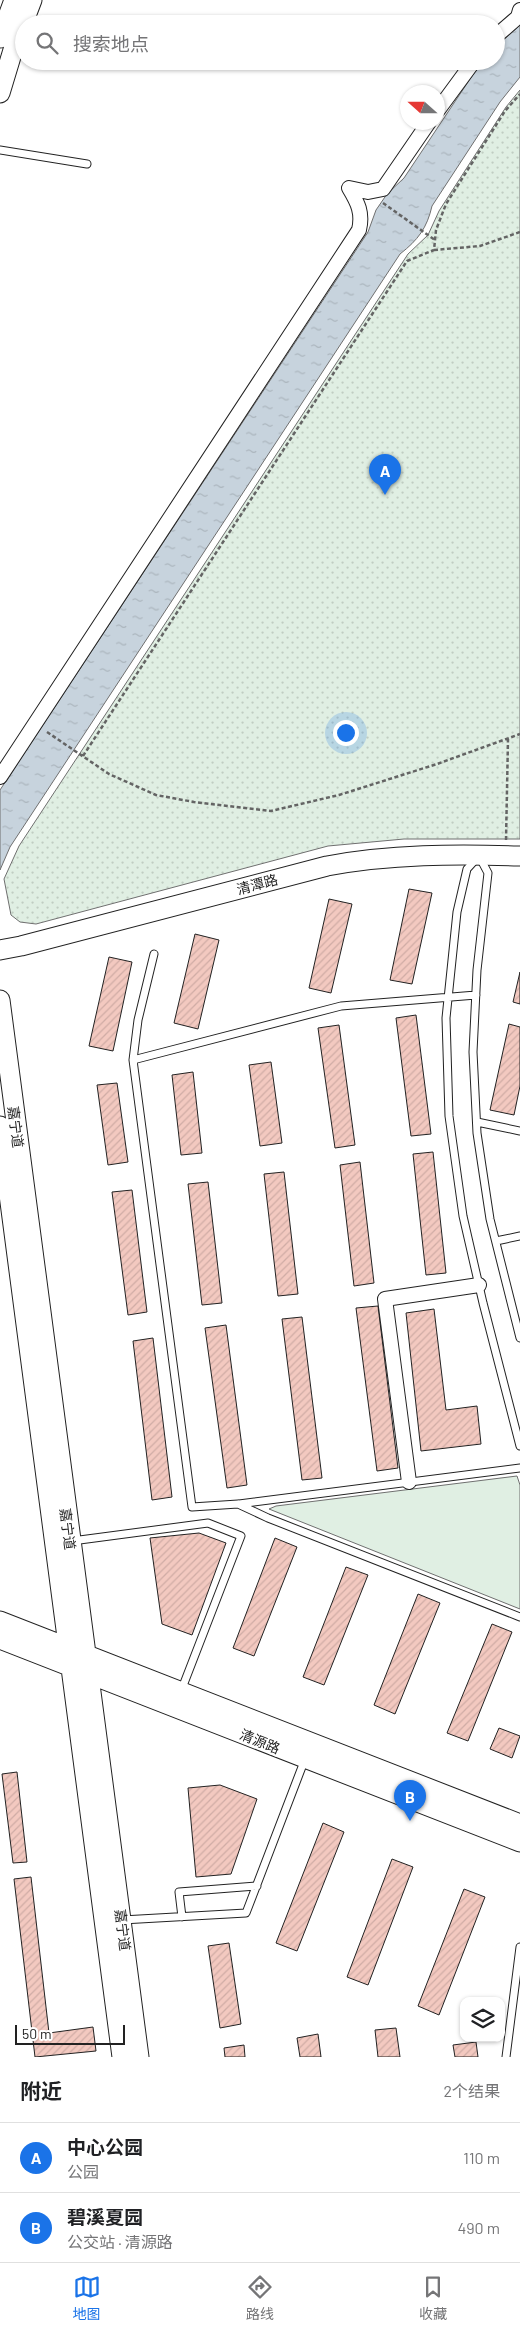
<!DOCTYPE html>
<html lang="zh">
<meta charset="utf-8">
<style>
body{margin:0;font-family:Barlow,"Noto Sans SC",sans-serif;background:#f6f6f6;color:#202124}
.controls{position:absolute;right:15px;bottom:15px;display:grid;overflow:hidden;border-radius:10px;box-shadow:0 1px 4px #0004}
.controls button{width:45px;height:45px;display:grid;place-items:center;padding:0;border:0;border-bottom:1px solid #e0e0e0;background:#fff;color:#202124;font:25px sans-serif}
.compass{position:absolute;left:400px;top:85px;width:45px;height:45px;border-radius:50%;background:#fff;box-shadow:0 1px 4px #0004;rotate:291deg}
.scale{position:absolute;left:15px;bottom:12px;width:110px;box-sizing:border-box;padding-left:5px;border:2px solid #222;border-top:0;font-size:14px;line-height:18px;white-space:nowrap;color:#222;-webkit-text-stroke:4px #fff;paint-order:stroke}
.you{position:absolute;left:345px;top:732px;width:18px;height:18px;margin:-12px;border:4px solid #fff;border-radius:50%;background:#1a73e8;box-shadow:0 0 0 8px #1a73e833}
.badge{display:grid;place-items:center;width:32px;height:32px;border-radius:50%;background:#1a73e8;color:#fff;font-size:16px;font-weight:700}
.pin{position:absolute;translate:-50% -41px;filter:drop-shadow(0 1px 2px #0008)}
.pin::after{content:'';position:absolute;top:26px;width:18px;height:15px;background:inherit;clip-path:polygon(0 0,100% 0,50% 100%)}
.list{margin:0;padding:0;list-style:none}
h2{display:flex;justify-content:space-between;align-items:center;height:65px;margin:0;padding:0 20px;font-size:21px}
h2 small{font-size:16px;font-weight:400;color:#757577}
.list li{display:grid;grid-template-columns:32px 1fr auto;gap:15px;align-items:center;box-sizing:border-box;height:70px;padding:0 20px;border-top:1px solid #e0e0e0}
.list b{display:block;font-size:19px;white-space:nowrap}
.list p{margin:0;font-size:16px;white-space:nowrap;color:#757577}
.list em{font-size:16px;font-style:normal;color:#757577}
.icon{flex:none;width:28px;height:28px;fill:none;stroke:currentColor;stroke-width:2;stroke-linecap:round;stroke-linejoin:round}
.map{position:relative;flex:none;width:520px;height:2057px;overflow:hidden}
.search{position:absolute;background:#fff;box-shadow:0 1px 4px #0004;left:15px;right:15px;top:15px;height:55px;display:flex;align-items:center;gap:12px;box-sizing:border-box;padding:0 18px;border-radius:28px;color:#757577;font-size:19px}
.sheet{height:205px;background:#fff}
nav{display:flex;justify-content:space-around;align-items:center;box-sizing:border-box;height:70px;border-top:1px solid #e0e0e0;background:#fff;font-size:14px;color:#757577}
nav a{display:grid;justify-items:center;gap:2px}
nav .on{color:#1a73e8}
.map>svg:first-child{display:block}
</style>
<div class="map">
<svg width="520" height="2057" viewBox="0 0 520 2057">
<defs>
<pattern id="park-dots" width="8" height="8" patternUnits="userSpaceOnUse" patternTransform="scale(1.25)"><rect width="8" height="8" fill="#e0efe3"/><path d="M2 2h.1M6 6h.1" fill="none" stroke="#c0cdc2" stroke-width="1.8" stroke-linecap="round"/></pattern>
<pattern id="water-ripples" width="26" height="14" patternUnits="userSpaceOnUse" patternTransform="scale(1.25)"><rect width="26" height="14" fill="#c7d3dd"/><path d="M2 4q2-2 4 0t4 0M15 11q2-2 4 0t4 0" fill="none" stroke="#abb5bd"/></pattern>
<pattern id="building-hatch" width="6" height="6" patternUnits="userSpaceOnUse" patternTransform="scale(1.25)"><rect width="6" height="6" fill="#f3c9c0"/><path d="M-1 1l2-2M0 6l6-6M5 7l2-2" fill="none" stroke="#d0aca5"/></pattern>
</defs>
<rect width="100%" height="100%" fill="#fff"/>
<path fill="url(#park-dots)" stroke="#6f6f6f" d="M520,90V839H404L328,846L36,924L20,922L11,915L4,879L19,846L408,254L428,235L439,211L506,107Z"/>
<path fill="#e0efe3" stroke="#6f6f6f" d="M517,1476L520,1485V1609L269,1509L276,1506Z"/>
<path fill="url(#water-ripples)" stroke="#6f6f6f" d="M520,25V77L500,102L432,206C427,228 418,240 400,254L10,847L0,870V790L368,232L376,210L387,194L404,178L476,70L484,61H496V47Z"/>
<path fill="url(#building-hatch)" stroke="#222" d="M409,889L432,893L412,984L390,980Z
M329,899L352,904L331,993L309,988Z
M195,934L219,940L198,1029L174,1023Z
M109,957L132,962L113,1051L89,1046Z
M520,972V1004L513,1002Z
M416,1015L431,1134L411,1136L396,1018Z
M509,1024L520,1027V1086L514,1115L490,1110Z
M339,1025L355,1145L335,1148L318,1028Z
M271,1062L282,1143L260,1146L249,1065Z
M193,1072L202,1153L181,1155L172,1075Z
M117,1083L128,1162L108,1165L97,1085Z
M433,1152L446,1273L426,1275L413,1154Z
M360,1162L374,1283L354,1286L340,1165Z
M284,1172L298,1294L278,1296L264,1174Z
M208,1182L222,1303L202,1305L188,1184Z
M132,1190L147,1312L128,1315L112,1192Z
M378,1306L398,1468L377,1471L356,1308Z
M434,1309L446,1410L477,1406L481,1444L421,1451L406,1313Z
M302,1317L322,1478L302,1480L282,1319Z
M226,1325L247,1485L227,1488L205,1328Z
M153,1338L172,1497L152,1500L133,1341Z
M199,1533L226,1543L192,1635L162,1624L150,1538Z
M275,1538L297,1547L254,1656L233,1648Z
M346,1567L368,1575L324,1685L303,1677Z
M418,1594L440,1603L395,1714L374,1705Z
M492,1624L512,1632L468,1741L447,1733Z
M499,1728L520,1736L512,1758L490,1749Z
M17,1772L27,1862L13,1863L2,1774Z
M220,1785L257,1799L231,1874L196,1877L188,1788Z
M323,1823L344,1832L297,1951L276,1943Z
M392,1859L413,1867L368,1985L347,1977Z
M31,1877L49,2033L93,2027L96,2051L35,2057L14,1879Z
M464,1889L485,1897L439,2015L418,2006Z
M229,1943L241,2024L220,2028L208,1946Z
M396,2028L400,2057H378L375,2030Z
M318,2034L321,2057H300L297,2038Z
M476,2042L478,2057H455L453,2045Z
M244,2045L245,2057H225L224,2048Z"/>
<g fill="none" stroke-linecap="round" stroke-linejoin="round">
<defs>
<path id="lane" d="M0,150L87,164
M154,954L138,1020L133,1060L192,1507L238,1504L268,1518L520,1617
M133,1060L341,1006L476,995
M477,1122L520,1131
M496,1241L520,1236
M520,1338L490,1219L477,1133L473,1052L477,970L488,873L479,856L467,869L457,912L446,1018L449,1116L463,1216L483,1303L520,1446
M239,1504L520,1468
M72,1541L208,1523L241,1536L181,1691
M182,1917L179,1892L257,1886
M122,1920L246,1913L305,1759
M506,2057L520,1947"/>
<path id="street" d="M496,36L518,17L520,10
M438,110L474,61
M0,777L359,230C363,213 358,203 349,188L368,192L383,189L429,122
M409,1482L385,1299L479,1285"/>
<path id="secondary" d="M0,38L14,0
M0,93L13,50L32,0
M0,950L21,946L327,866C390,854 456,854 520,856
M0,1000L139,2057
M0,1126L122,2057
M0,1621L520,1824
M0,1639L520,1842"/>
</defs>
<use href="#lane" stroke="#222" stroke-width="9"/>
<use href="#street" stroke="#222" stroke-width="16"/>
<use href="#secondary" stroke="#222" stroke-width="21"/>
<path stroke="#646464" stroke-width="2.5" stroke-dasharray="4 2.5" stroke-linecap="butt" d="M383,203L435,240
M434,250L480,246L520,232
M47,732L109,774L156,795L194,802L271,811L339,795L437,764L520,734
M83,756L407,261L434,250L436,230L446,204L505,111L520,94
M506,840L508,739"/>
<use href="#lane" stroke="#fff" stroke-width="7"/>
<use href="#street" stroke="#fff" stroke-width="14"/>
<use href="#secondary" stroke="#fff" stroke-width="19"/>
</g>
<g text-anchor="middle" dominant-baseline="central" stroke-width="4" stroke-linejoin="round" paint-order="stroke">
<g font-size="14" fill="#222" stroke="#fff">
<text transform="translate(257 884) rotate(-15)">清潭路</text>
<text transform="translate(16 1127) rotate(83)">嘉宁道</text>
<text transform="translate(68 1529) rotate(83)">嘉宁道</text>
<text transform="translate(260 1741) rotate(22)">清源路</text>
<text transform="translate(123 1930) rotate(83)">嘉宁道</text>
</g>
</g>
</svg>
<div class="controls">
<button><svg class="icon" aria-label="layers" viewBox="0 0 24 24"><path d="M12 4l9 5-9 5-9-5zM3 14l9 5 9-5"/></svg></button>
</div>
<svg class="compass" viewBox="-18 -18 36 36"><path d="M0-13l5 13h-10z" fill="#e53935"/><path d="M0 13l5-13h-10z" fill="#757577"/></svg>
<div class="scale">50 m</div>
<div class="you"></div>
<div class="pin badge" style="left:385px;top:495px">A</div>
<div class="pin badge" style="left:410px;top:1821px">B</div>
<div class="search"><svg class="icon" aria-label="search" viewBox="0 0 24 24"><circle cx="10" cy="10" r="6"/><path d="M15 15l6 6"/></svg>搜索地点</div>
</div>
<section class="sheet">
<h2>附近<small>2个结果</small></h2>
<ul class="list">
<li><span class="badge">A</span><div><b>中心公园</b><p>公园</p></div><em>110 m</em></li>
<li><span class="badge">B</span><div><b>碧溪夏园</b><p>公交站 · 清源路</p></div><em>490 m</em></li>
</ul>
</section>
<nav>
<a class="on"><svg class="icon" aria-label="map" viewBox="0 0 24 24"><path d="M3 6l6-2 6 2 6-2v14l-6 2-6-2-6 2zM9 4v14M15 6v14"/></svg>地图</a>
<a><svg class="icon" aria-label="directions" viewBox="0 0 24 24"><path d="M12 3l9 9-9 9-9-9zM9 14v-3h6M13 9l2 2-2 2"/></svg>路线</a>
<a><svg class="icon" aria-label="saved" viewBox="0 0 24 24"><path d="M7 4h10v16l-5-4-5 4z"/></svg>收藏</a>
</nav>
